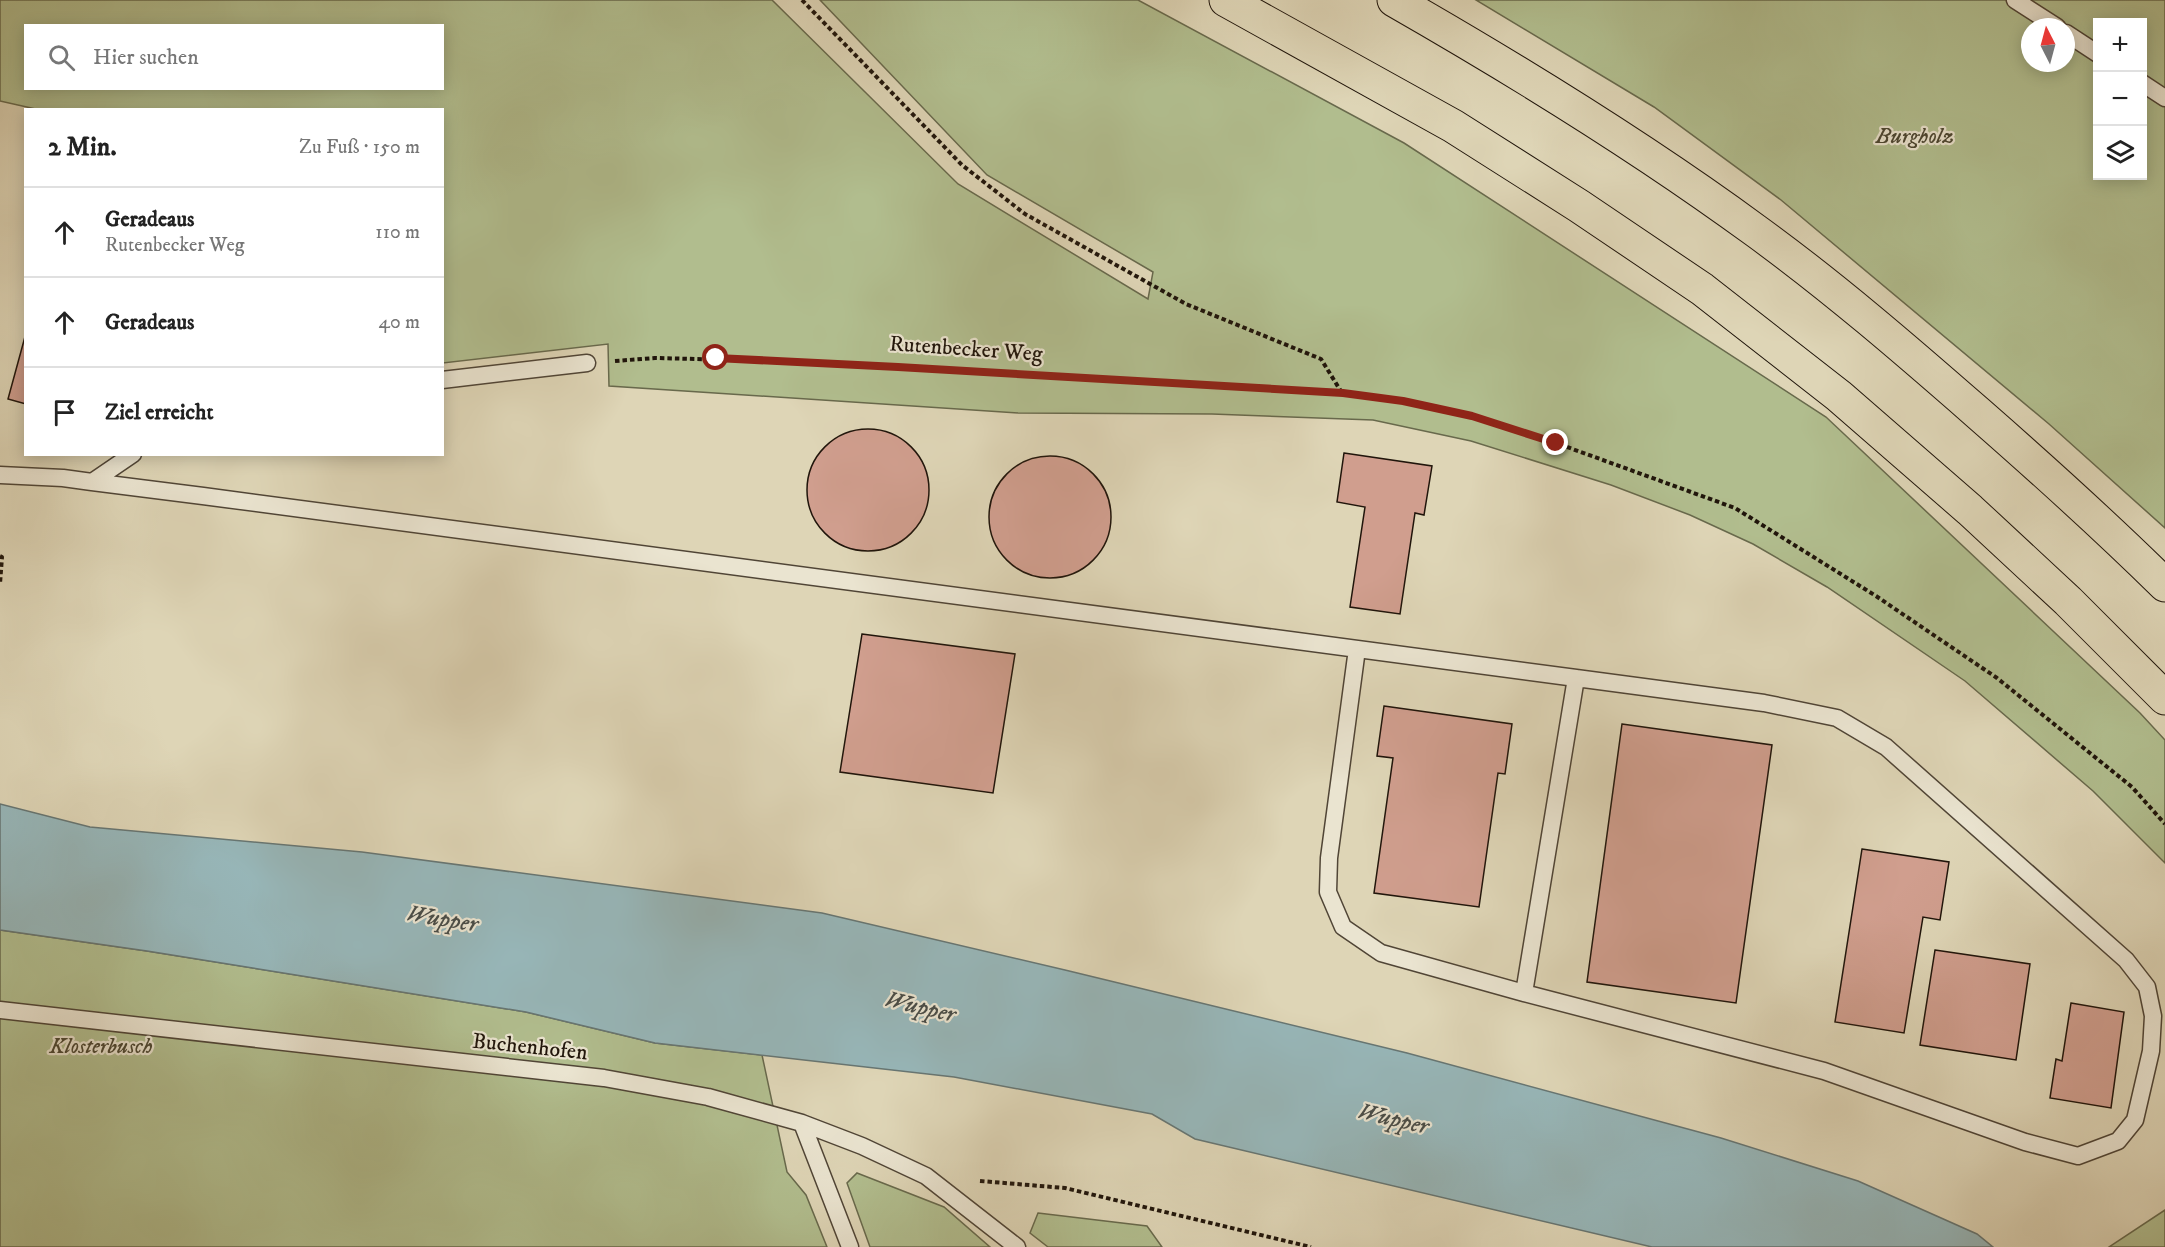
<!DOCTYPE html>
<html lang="de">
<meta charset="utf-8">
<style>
body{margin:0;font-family:"IM FELL DW Pica",serif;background:#f2f2f2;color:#222}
.controls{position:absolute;right:18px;top:18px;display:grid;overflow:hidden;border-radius:0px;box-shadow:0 3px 15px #0003}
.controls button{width:54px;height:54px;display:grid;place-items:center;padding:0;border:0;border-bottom:2px solid #e0e0e0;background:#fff;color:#222;font:30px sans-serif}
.compass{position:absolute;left:2021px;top:18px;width:54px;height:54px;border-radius:50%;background:#fff;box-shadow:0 3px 15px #0003;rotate:354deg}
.stop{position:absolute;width:18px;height:18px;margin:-14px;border:4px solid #8f2418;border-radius:50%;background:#fff}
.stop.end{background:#8f2418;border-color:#fff;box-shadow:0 2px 6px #0008}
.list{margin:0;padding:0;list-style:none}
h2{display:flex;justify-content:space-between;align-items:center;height:78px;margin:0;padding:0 24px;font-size:26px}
h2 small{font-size:20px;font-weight:400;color:#767676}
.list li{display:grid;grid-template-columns:39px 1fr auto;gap:18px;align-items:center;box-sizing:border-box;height:90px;padding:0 24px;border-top:2px solid #e0e0e0}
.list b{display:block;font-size:22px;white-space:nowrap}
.list p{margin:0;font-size:20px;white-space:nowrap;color:#767676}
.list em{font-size:20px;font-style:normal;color:#767676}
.icon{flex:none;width:33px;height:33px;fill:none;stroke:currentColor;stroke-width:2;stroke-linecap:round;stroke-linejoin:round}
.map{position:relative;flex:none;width:2165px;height:1247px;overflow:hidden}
.search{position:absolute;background:#fff;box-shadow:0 3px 15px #0003;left:24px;top:24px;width:420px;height:66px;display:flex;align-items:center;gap:15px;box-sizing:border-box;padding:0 21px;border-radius:0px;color:#767676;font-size:22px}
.panel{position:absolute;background:#fff;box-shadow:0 3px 15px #0003;left:24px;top:108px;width:420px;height:348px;border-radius:0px}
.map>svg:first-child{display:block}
</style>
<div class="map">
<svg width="2165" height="1247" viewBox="0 0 2165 1247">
<rect width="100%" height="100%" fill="#ded5b6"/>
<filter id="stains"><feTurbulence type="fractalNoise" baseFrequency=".00333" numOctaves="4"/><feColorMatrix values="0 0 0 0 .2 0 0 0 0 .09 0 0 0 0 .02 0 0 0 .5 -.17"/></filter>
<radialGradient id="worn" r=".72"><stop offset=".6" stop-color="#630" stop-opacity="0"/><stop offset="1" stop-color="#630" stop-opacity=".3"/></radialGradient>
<path fill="#b1bd8e" stroke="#68694c" stroke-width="1.5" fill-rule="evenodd" d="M0,0H772L958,184L1148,299L1153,272L987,175L820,0H1138L1404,143L1826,417L2140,713L2165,740V863L2093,791L1965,681L1827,587L1753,544L1690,515L1611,485L1471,441L1373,420L1212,414L1018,413L609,386L608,344L443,363L442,110H40L0,101ZM26,26H442V88H26Z
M1476,0H2165V528L2049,424L1781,200L1654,107ZM2098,22H2142V176H2098ZM2030,27H2066V63H2030Z
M0,930L147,951L526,1012L655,1043L762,1055L787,1172L806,1195L827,1247H0Z
M857,1173L944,1207L990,1247H870L847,1183Z
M2165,1210V1247H2109Z
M1038,1213L1147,1226L1162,1247H1048L1030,1233Z"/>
<path fill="#97b6b8" stroke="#677673" stroke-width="1.5" d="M0,804L90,827L362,852L822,913L1065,970L1407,1053L1721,1138L1858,1181L1977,1234L1993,1247H1652L1195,1139L1152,1114L954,1077L655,1043L526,1012L147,951L0,930Z"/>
<path fill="#d09e8e" stroke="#20150b" stroke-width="1.5" d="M26,333V404L8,399Z
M807 490a61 61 0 1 1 122 0a61 61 0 1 1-122 0Z
M1344,453L1432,466L1424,515L1415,513L1400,614L1350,607L1365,507L1337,502Z
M989 517a61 61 0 1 1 122 0a61 61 0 1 1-122 0Z
M862,634L1015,654L993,793L840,772Z
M1384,706L1512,724L1505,774L1498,773L1479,907L1374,893L1393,758L1377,756Z
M1622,724L1772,745L1736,1003L1587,982Z
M1862,849L1949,862L1940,920L1923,917L1904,1033L1835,1022Z
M1935,950L2030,964L2016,1060L1920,1045Z
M2071,1003L2124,1012L2111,1108L2050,1098L2056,1059L2062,1061Z"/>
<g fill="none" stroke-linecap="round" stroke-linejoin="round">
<defs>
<path id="lane" d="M2015,0L2057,27
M2066,33L2098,54
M2142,83L2165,98
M442,380L587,363
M0,475L63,478L92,482L133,454
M92,482L203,496L1576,678L1764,703L1837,718L1886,747L2126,960L2147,987L2153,1016L2151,1051L2135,1120L2118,1141L2078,1156L2025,1142L1824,1071L1524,993L1381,953L1343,927L1328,892L1329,858L1357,649
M1524,993L1576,678
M0,1010L604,1078L708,1097L802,1123L862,1146L926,1176L1017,1247
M802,1123L850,1247"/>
<path id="highway" d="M1226,0L1453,126L1579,206L1702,289L1839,396L1970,510L2068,601L2165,698
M1394,0C1518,71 1640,146 1756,231C1833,287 1906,350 1978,413C2042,469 2105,526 2165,585"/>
</defs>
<use href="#lane" stroke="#504536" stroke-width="19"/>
<use href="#highway" stroke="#20150b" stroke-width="35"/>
<path stroke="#20150b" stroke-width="4" stroke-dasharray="4.5 3" stroke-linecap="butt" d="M802,0L962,165L1025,214L1186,304L1321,359L1342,393
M615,361L655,358L777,361L1343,393L1403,401L1472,416L1556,443L1735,508L1876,596L1997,678L2132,787L2165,824
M0,556L2,557L0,584
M980,1181L1065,1188L1311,1247"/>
<use href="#lane" stroke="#eae4d0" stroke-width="16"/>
<use href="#highway" stroke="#ded5b6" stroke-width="33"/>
</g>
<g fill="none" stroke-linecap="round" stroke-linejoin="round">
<path stroke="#8f2418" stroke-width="8" d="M716,358L898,367L1343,393L1403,401L1472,416L1556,443"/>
</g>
<g text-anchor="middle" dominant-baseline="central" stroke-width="4.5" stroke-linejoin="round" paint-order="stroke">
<g font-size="22" font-style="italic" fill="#4c4732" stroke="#eae4d0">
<text x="1915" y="136">Burgholz</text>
<text x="101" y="1046">Klosterbusch</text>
</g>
<g font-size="22" fill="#20150b" stroke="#eae4d0">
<text transform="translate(966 349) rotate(4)">Rutenbecker Weg</text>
<text transform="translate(530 1047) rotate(6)">Buchenhofen</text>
</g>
<g font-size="24" font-style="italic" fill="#4a4d48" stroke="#eae4d0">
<text transform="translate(442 919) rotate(9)">Wupper</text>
<text transform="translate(920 1007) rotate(13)">Wupper</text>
<text transform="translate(1393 1119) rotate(13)">Wupper</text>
</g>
</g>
<rect width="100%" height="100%" filter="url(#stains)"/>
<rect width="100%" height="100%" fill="url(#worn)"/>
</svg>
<div class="controls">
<button>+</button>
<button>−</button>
<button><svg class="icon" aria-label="layers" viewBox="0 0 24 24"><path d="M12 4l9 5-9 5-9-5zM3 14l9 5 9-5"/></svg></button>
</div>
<svg class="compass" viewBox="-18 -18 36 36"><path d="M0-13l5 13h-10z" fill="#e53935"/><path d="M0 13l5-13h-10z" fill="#767676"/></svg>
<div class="stop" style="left:716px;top:358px"></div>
<div class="stop end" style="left:1556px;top:443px"></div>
<div class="search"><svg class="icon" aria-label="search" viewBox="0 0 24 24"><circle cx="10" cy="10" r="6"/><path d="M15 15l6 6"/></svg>Hier suchen</div>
<section class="panel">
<h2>2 Min.<small>Zu Fuß · 150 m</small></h2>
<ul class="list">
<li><svg class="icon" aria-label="ahead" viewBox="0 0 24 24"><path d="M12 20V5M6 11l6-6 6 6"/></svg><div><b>Geradeaus</b><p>Rutenbecker Weg</p></div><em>110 m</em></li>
<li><svg class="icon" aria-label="ahead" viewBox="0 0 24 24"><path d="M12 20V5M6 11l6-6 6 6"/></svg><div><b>Geradeaus</b></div><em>40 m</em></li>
<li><svg class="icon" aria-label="arrive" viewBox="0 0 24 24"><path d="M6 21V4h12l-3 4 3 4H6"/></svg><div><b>Ziel erreicht</b></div></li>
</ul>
</section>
</div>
